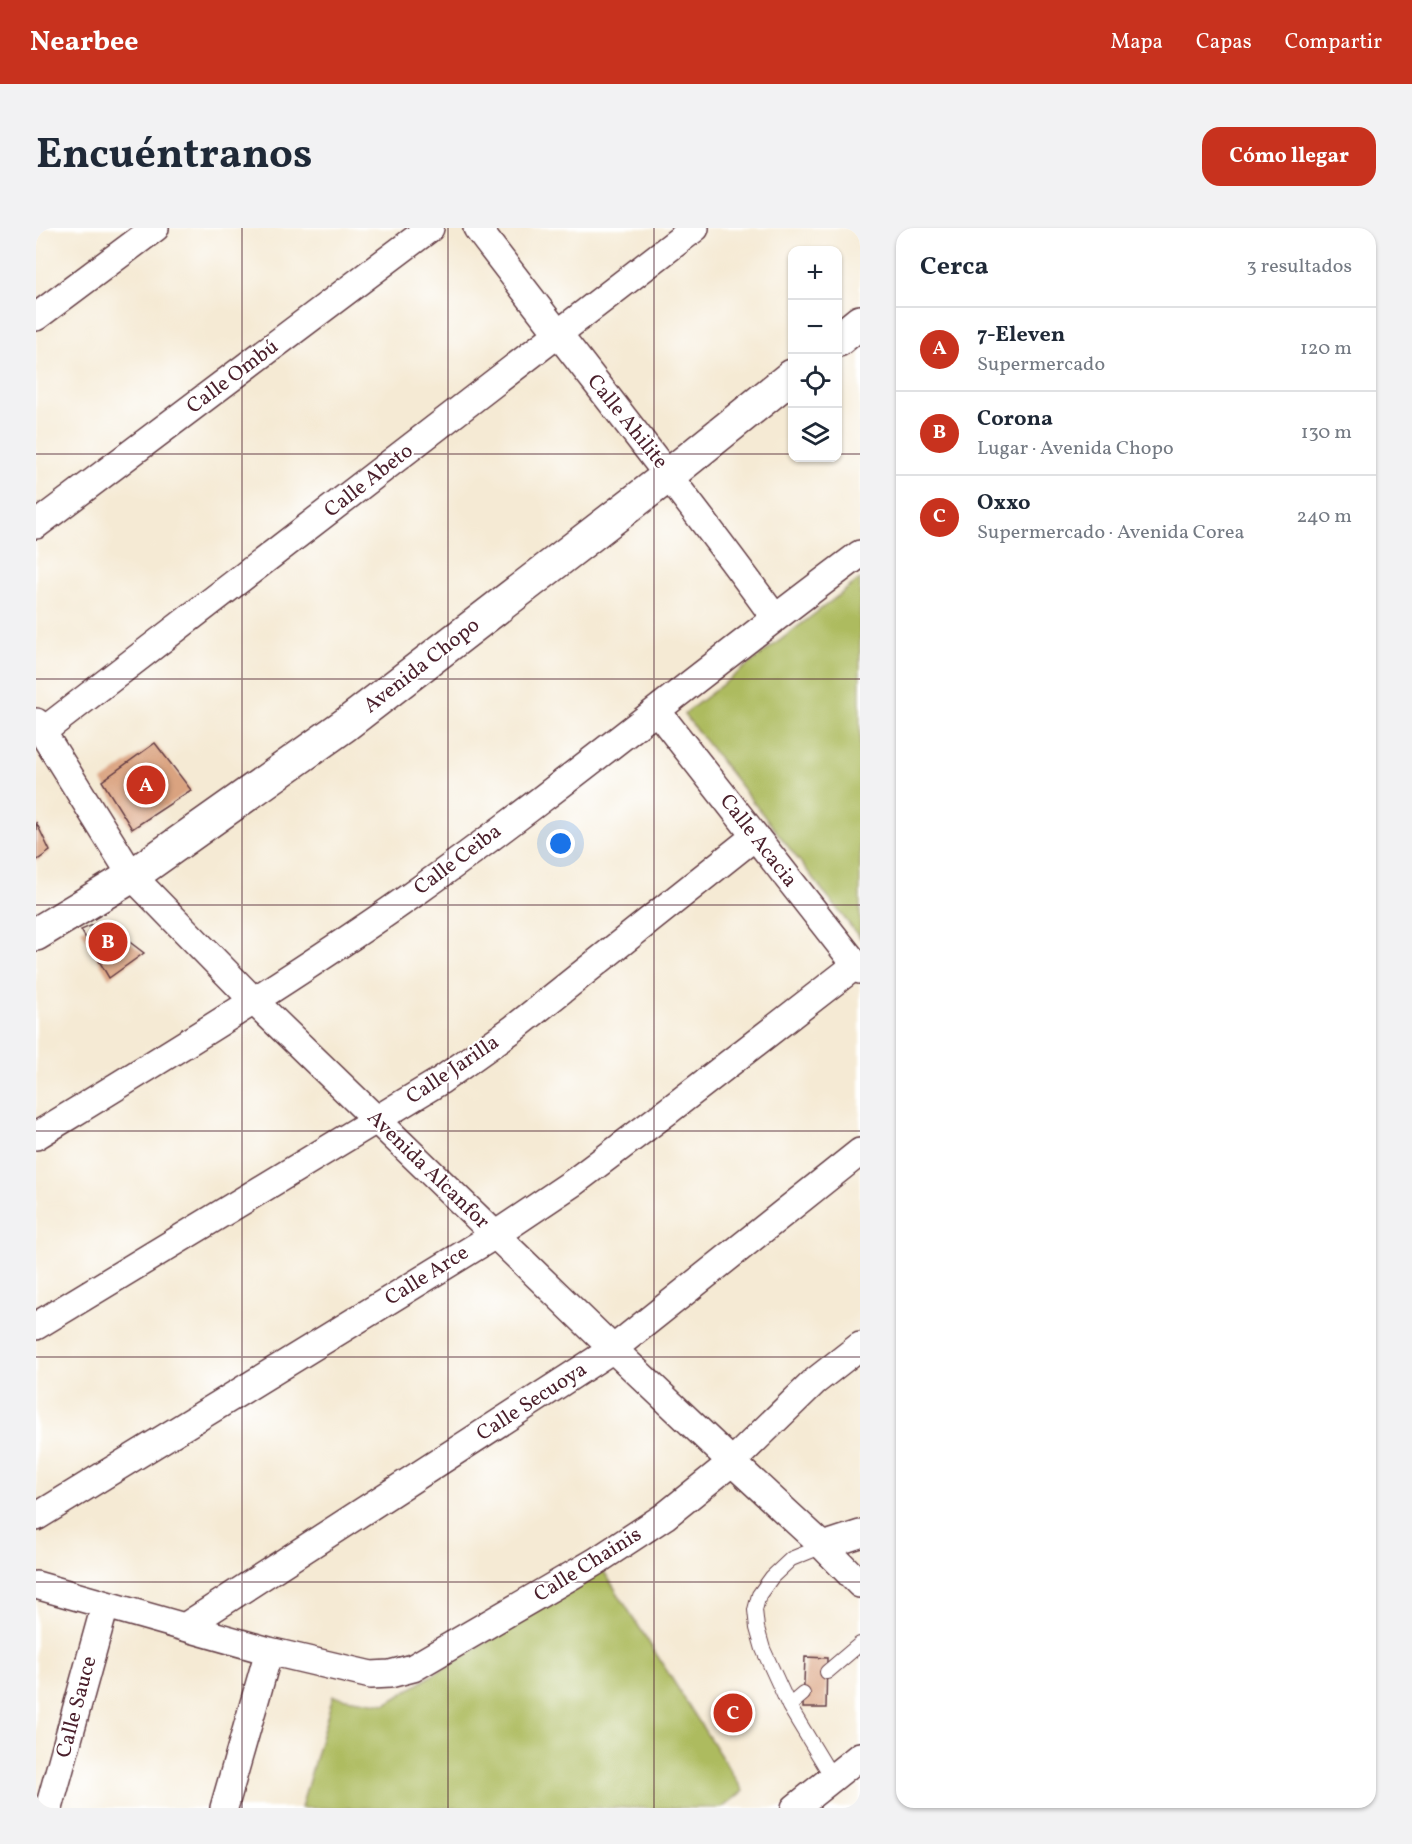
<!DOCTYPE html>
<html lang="es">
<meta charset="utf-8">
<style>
body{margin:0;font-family:Vollkorn,serif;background:#f2f2f3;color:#1f2937}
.controls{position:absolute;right:18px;top:18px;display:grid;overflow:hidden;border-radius:12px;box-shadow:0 2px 4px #0004}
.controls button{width:54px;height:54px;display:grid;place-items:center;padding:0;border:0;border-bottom:2px solid #e0e1e3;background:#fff;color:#1f2937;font:30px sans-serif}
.you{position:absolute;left:525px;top:616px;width:21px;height:21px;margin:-15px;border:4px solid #fff;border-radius:50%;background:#1a73e8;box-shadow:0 0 0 9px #1a73e833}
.badge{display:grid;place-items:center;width:39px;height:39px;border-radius:50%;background:#c8321e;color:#fff;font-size:20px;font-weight:700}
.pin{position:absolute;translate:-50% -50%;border:3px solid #fff;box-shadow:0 2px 6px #0006}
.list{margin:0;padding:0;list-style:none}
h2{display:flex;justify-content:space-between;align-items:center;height:78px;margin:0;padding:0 24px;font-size:26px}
h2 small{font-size:20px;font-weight:400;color:#747a83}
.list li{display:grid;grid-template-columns:39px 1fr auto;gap:18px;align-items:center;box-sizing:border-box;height:84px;padding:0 24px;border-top:2px solid #e0e1e3}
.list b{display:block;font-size:22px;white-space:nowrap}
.list p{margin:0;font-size:20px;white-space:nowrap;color:#747a83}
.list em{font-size:20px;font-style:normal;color:#747a83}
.icon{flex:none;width:33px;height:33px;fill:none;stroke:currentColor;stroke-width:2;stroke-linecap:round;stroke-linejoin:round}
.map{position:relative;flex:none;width:824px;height:1580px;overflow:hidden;border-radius:18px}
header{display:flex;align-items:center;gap:36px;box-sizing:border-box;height:84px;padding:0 30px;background:#c8321e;color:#fff}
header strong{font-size:28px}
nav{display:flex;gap:33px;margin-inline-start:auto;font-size:21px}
.intro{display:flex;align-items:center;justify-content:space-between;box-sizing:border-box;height:144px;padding:0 36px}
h1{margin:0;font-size:42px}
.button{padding:15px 27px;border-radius:18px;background:#c8321e;color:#fff;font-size:21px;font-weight:700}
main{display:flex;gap:36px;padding:0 36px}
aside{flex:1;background:#fff;border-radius:18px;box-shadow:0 2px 4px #0004}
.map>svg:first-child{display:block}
</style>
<header>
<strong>Nearbee</strong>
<nav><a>Mapa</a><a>Capas</a><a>Compartir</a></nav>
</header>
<div class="intro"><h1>Encuéntranos</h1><a class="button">Cómo llegar</a></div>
<main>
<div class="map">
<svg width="824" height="1580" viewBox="0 0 824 1580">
<rect width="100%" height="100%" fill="#fff"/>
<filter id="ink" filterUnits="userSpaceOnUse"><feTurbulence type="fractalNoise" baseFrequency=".0167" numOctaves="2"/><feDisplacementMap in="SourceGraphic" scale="12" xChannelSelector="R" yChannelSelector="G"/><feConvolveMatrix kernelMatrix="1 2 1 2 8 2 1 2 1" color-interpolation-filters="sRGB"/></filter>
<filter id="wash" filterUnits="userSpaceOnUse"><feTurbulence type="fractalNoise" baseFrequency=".008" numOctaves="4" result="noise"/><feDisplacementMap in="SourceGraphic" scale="24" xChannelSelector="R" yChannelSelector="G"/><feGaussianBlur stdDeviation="1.35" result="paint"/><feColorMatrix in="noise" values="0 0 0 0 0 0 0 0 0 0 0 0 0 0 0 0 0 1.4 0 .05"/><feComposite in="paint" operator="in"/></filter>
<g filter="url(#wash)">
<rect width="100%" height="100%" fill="#f5ead4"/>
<path fill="#adbb5e" stroke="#7c6d44" stroke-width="1.5" d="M824,351V710L648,486Z
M567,1342L707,1563L686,1580H265L297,1468L350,1476Z"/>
<g id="blocks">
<path fill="#daa380" d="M119,515L155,562L96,601L66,553Z
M0,594L14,623L0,633Z
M66,693L108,725L73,750L45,702Z
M769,1429L791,1430L790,1480H767Z"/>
</g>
</g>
<g filter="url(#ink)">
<use href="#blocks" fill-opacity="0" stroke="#643d44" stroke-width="1.5"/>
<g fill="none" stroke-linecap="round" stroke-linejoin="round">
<defs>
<path id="service" d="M791,1444L824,1416
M767,1466L753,1478L796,1549
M753,1478L727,1421L721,1400L719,1382L723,1367L736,1349L755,1331L787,1318"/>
<path id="minor" d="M441,0C540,131 643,257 739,390
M0,89L119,0
M0,297L394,0
M621,483L824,742
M0,494L96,648L219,774L577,1121L696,1234L787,1318L824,1356
M6,504L659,0
M0,908C127,830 254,753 376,667C529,558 673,438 824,326
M0,1098L404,853L477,801L718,609
M0,1289L459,1007L538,954L632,883L820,737
M787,1318L824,1306
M0,1357L233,1423L335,1447L354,1446L377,1440L559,1334L629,1288L696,1234L778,1154L824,1118
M150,1398L577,1121L824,924
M13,1580L69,1378
M188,1580L233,1423
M759,1580L824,1528"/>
<path id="tertiary" d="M802,112L824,94
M0,706L96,648L309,497L633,247L756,148"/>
</defs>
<use href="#service" stroke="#643d44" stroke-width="16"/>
<use href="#minor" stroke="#643d44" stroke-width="30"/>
<use href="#tertiary" stroke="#643d44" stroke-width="36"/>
<use href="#service" stroke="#fff" stroke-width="14"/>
<use href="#minor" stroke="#fff" stroke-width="27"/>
<use href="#tertiary" stroke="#fff" stroke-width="33"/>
</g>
</g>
<path fill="none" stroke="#4a1f2b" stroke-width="1.5" stroke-opacity="0.55" d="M206,0V1580M412,0V1580M618,0V1580M0,226H756M802,226H824M0,451H824M0,677H824M0,903H824M0,1129H824M0,1354H824"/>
<g text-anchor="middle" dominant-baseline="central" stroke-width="4.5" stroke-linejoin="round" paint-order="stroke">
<g font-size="21" fill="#4a1f2b" stroke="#fff">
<text transform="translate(197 149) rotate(-37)">Calle Ombú</text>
<text transform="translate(591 194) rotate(51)">Calle Ahilite</text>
<text transform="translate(333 253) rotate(-38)">Calle Abeto</text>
<text transform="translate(386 438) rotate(-38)">Avenida Chopo</text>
<text transform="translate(722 613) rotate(52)">Calle Acacia</text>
<text transform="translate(422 632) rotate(-37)">Calle Ceiba</text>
<text transform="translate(417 842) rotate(-34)">Calle Jarilla</text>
<text transform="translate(392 942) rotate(44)">Avenida Alcanfor</text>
<text transform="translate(391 1048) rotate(-32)">Calle Arce</text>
<text transform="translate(496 1174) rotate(-33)">Calle Secuoya</text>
<text transform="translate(552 1337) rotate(-32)">Calle Chainis</text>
<text transform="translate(41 1479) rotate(-75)">Calle Sauce</text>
</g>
</g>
</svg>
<div class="controls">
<button>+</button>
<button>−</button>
<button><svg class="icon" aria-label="locate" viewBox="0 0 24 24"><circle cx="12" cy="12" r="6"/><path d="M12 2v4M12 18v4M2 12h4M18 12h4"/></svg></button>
<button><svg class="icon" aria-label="layers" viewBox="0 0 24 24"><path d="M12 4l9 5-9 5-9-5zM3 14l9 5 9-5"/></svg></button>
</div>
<div class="you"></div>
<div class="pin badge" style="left:110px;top:557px">A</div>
<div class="pin badge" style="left:72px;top:714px">B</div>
<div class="pin badge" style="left:697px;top:1485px">C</div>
</div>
<aside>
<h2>Cerca<small>3 resultados</small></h2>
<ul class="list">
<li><span class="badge">A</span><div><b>7-Eleven</b><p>Supermercado</p></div><em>120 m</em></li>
<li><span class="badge">B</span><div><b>Corona</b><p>Lugar · Avenida Chopo</p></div><em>130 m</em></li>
<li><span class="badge">C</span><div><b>Oxxo</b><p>Supermercado · Avenida Corea</p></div><em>240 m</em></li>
</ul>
</aside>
</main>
